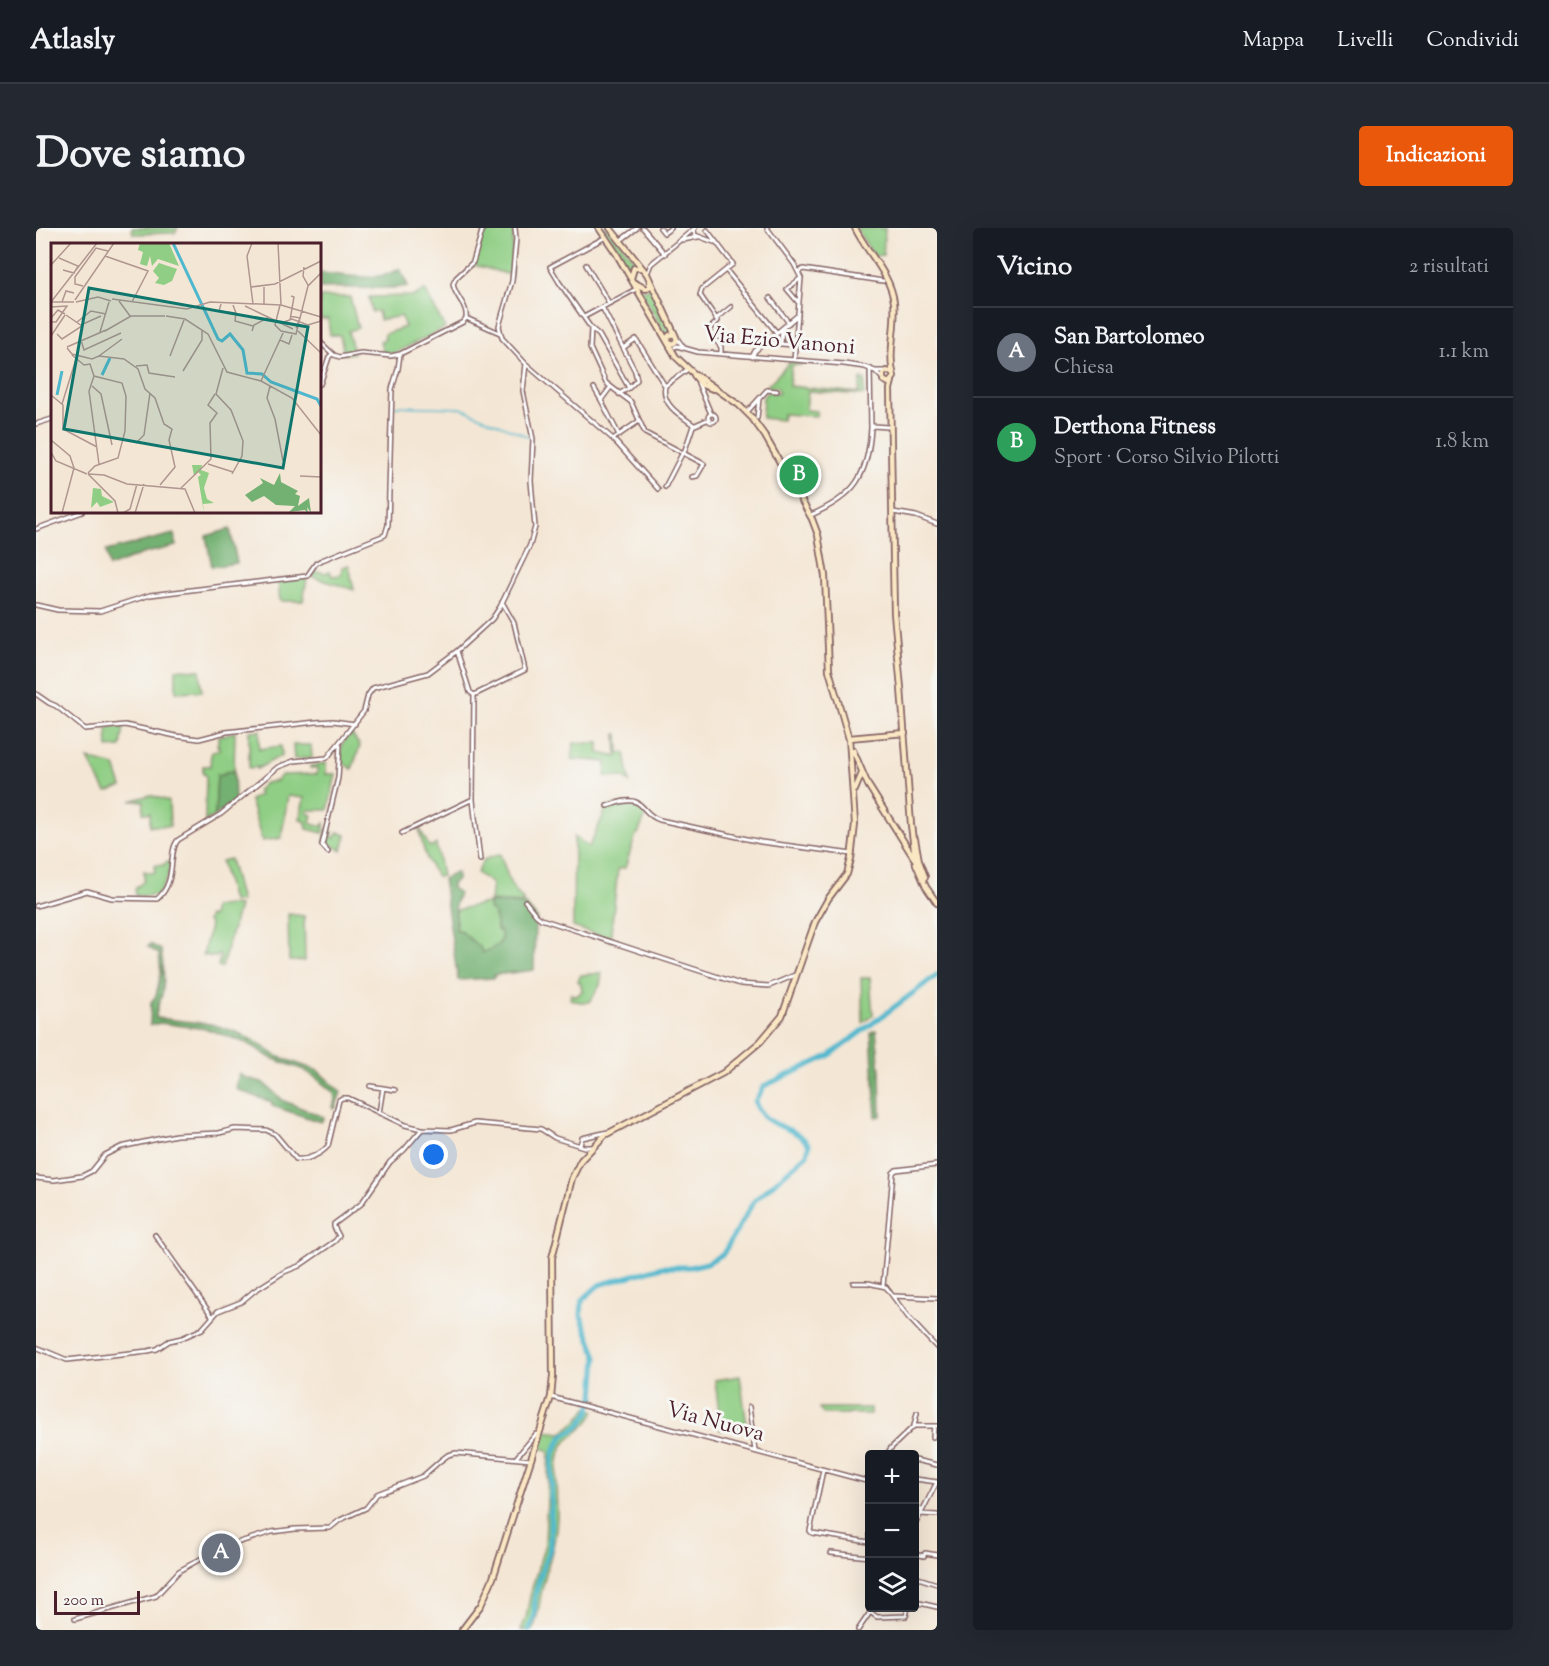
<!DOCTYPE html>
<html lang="it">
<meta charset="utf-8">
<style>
body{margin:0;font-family:"Sorts Mill Goudy",serif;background:#242831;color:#f1f3f6}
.controls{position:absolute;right:18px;bottom:18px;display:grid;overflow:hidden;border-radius:6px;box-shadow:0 6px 24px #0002}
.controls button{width:54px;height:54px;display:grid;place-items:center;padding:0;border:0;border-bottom:2px solid #363941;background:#171b24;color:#f1f3f6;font:30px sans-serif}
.scale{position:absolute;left:18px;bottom:15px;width:86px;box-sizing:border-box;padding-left:6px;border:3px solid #4a1f2b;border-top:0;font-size:16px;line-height:21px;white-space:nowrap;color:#4a1f2b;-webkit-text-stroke:4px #f6f6f2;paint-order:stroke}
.you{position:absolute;left:398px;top:927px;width:21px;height:21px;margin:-15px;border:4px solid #fff;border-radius:50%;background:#1a73e8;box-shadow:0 0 0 9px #1a73e833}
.badge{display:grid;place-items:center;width:39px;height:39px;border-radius:50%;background:#ea580c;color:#fff;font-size:20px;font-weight:700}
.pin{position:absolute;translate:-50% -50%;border:3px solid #fff;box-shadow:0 2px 6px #0006}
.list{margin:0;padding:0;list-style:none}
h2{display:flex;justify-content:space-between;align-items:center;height:78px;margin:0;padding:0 24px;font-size:26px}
h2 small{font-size:20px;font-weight:400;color:#9ea1a6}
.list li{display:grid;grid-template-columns:39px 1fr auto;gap:18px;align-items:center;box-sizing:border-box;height:90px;padding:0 24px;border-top:2px solid #363941}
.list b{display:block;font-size:22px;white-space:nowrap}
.list p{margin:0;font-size:20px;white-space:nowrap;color:#9ea1a6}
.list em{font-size:20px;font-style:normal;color:#9ea1a6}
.icon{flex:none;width:33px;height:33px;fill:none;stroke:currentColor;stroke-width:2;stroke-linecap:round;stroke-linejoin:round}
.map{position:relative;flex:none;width:901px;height:1402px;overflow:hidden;border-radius:6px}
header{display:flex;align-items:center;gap:36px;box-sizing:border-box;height:84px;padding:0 30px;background:#171b24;border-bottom:2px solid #363941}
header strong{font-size:28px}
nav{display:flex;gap:33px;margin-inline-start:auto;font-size:21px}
.intro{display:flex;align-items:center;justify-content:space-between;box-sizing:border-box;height:144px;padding:0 36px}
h1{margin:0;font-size:42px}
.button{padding:15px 27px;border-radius:6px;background:#ea580c;color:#fff;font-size:21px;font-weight:700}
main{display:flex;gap:36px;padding:0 36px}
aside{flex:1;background:#171b24;border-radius:6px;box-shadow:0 6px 24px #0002}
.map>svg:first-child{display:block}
</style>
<header>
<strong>Atlasly</strong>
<nav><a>Mappa</a><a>Livelli</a><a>Condividi</a></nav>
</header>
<div class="intro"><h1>Dove siamo</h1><a class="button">Indicazioni</a></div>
<main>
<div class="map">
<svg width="901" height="1402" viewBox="0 0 901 1402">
<rect width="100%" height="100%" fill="#f6f6f2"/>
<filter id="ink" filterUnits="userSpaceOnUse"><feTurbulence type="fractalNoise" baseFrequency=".0167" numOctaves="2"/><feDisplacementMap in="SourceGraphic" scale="12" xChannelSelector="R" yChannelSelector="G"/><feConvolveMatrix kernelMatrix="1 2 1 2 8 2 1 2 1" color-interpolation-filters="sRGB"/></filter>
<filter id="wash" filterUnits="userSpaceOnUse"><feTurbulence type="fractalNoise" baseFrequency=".008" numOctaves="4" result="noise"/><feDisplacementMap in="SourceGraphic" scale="24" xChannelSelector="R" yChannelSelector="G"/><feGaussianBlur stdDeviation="1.35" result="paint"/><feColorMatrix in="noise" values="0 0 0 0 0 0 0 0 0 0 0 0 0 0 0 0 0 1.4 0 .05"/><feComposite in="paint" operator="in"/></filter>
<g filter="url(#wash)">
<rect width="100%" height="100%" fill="#f4e6d4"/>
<path fill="#8fce84" stroke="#6c7658" stroke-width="1.5" d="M96,0H142L139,5L97,6Z
M449,0H478L475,47L438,37Z
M567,0H572L601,35L597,38L595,44Z
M820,0H849L847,27L838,28Z
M615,59L638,106L633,107L631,110L604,61L609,62Z
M389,62L409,100L359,125H347L344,113L349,111L348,106L369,99L365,88L344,92L342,83L336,84L333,69L378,68Z
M284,69H314L322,100L312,103L318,125L308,126L304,107H294L292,91H284Z
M754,134L765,135V137H758L755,139L753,158L823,165L825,151L829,152L828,167L772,163L770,182L781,183L780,188L747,186L746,192L726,190L727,169L731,164L743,165L741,159H730Z
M313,337L318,362L277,349L279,343L289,345L294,343L296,348L305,347L306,339Z
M271,350L267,373H244L242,352Z
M140,441L164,442L166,463L140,464Z
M88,498L85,519L72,520L71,500Z
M224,502L223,521L245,518L246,527L221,541V539L213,540V503Z
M199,504L198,543L181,547L179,588L169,593L170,547L167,546V538H174L175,525L183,521V518H181L183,508Z
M315,505L324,518L316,541L304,533L306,516Z
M580,506H582L583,525L589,524L594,554L587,549L569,548L570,534L536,531L538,515H563V525L581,529Z
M257,517H275L276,530L258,531Z
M52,531L79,538L86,559L70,564Z
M290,535V546H300L292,582H272L271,585L276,587L274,594L278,597L286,598L289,595L287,605L271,601L270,594L264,591L268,570L252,568L245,610L226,613L214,572L223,567L221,563L229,555L240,553L246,547L281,546V540H274V538Z
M114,567L133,573L134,598H114V585H107L108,573H95Z
M586,576L601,577L610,587L602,606H600L589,640L582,641L574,713L571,709H567L537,699L538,609L553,619L571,579Z
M383,599L393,618L396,619L400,616L406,648L402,649C390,636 386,616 383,599Z
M291,601L297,604L295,608L299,610L302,604L310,607L306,622L288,614Z
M464,626L475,657L487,672V675L454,673L456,656L441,645L447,632Z
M194,631L205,674L196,673L185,633Z
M130,634H135L132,648L122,667L100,668L99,661L108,653V643L115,645L119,644V637H128Z
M454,674L452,678L459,685L461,702L465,703C469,719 457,720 446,725L420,703V682Z
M193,677L203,678L186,739H182L184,728L182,726L181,729L167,727L174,698L171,693L173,688L176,689L178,679Z
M252,686L268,688L269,733H253Z
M566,745L564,757L554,774H544L534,771L535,766L541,768L546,763L545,756L542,753L545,747Z
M825,750H834L837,787L827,795Z
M704,1148L711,1198L683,1202L685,1201L679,1152Z
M551,1180L559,1183C551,1203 529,1207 524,1224C518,1244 521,1268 521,1289C520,1317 513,1331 507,1357C503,1372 503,1387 497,1402H485L490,1390L495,1364L509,1316L513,1225L512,1222L502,1219L506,1203L526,1205L542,1192Z
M783,1180H834V1186H787Z"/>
<path fill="#73b172" stroke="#5e684e" stroke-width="1.5" d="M364,41L372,58C342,63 313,58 284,60V45C311,47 338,55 364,41Z
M194,301L201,335L176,339L170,308Z
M138,306L140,318L106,326L73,339L70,323Z
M198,543L199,573L179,588L181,547L188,546L189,544Z
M421,644V651L416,656V660L423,665L419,677L420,702H424L445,721L446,725C457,720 469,717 464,703L461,702L458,685L453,681L454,674L490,677L501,690L499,693L498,742L458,747V750L422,752L407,651Z
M114,716L125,722C127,735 129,748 127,761C126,772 120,777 120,790L175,796L200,804L220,814L241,828L282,843L305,864L299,881L297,880L299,872L298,865L280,850L268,842L235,830L211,815L171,801L124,795L114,797L115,774L120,768L125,745L123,726L112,719Z
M840,802L844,844L845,888L840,889L835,804Z
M203,846L210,850L226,854L248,873L288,889L285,894L236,878L235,874L200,861Z"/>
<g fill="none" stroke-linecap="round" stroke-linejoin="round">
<path stroke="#50b8ce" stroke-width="1.5" d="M358,178L425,180L495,210"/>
<path stroke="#50b8ce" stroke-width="5" d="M493,1402L498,1389L499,1368L505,1345L514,1320L516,1233L519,1221L527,1208L543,1198L552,1186L558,1169L561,1129L545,1088L546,1072L563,1057L626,1039H654L671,1035L687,1026L718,973L771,926L773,917C758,895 729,903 719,874L728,858L793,828L901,747"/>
</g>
</g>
<g filter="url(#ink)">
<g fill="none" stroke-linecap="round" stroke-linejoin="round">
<defs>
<path id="street" d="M607,0L629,26
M624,0L628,5L635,0
M731,0L758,36L765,50L758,132
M658,2L659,7L678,14
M671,2L697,36L666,61L664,67L682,93L672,102L685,119V126
M570,9L514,39L523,54L555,100L554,120L570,155L595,174L609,205L668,236L661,248L656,249
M585,12L601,0
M647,12L662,9
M550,37L573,75
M690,42L741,105
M762,44L767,41L847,53
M611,46L615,36L659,0
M734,70L753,95
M762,74L751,61L765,50
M566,79L599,143L601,152L593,160
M548,89L602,60
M430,90L464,105
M680,91L695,79
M555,100L563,107L593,160L583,166
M640,109L648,120
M284,114L298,127L304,129L325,125L355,128L364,126
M730,114L745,116L746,101
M745,116L760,117
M639,119L641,118L662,124L808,136L829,139L839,143
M587,120L600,111L629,158L652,141
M716,129L719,123L762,87
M490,136L577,211L622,261
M834,140L835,200
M847,151L839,143H850
M662,155L675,186
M284,156L293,129L296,126
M629,158C625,177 645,188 658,197
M558,160L565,172
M574,160L565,172L583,207
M711,184L731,162L741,163
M672 190a4 4 0 1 1 8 0a4 4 0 1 1-8 0Z
M721,190L723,171
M0,196L16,191
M577,211L603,193
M648,225L657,198L673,191
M629,259L647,224
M857,284L880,288L901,296
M775,287C819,268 832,248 835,200L837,198L852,199
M0,301L46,284
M0,377L22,382L64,383L114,367L271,348L280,335L286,332L349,307L352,297L356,161L362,141L364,126L427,94L430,90C432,77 419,69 417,56L420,50L437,34L447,0
M421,423L434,464L438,467
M0,466L13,475L20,478L49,501L89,497L140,508L163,511L190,504L280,494L297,493L319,496
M571,578C579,576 592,570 600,574C609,578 610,588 624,592L725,614L816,626
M366,605L437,571
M292,624L286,617L302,550L304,517
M444,632L437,572L438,467L489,442L478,395L466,374
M489,673L500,687L505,691L704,756L733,758L759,747
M0,678L51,663L76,670L121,671C142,654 131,624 142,612L185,586L242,539L258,533L291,530L328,483L332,467L337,460L392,445L421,423L456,391L464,379L494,317L499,299L495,253L497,211L487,163L490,136L466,110L463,98L476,53L480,11L479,0
M334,858L347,860L343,885
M347,860L359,862
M544,917L546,910L572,904
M0,950L18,952L46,948L56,943L69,927L85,919L140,907L183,905L199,901L230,902L239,906L260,931C271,933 285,926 292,918L303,872L306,870H312L369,897L386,901
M119,1007L176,1088
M817,1055H832L850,1059L872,1089L901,1120
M847,1058L857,945L860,942L901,937
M858,1068L901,1070
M0,1119L31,1132L112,1123L121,1121L133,1113L146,1110L166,1101L182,1083L205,1074L218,1063L248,1044L263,1038L299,1013L303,1008L298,999V996L325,976L354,934L368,922L386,901L415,902L439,895L505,901L519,910L548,919H556
M515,1169L834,1254
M713,1179L719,1223
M878,1198L881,1185
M897,1209L898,1198
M851,1226L855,1220L878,1198H901
M480,1230L500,1206
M879,1232L901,1237
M787,1242L774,1303L776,1305L833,1314
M879,1251L901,1254
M879,1280L885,1282
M884,1286L901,1287
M879,1297L901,1254
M834,1302V1317
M795,1325L834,1329
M884,1327L888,1328L889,1325L901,1327
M879,1349L901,1356
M879,1374L901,1379
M834,1384L841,1389L870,1388L872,1380
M39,1391L120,1368L143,1343L184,1320L236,1304L259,1301L294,1300L304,1292L330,1280L341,1266L387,1248L404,1233L412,1227L420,1225L495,1232
M822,1402L837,1380"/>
<path id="secondary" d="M563,0L580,25L640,129L656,144L703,177L716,190L729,208L776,291L782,307L789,348L793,442L813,511
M574,0L611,46L640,109
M819,0C831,25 854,45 858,74C861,99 851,125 858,149L853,155L847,152V146L850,143L857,145
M595,50L598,40H606
M599,55L610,61L613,59L614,53
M631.5 111a4.5 4.5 0 1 1 9 0a4.5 4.5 0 1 1-9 0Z
M658,147L666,157L677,161
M856,153L854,161L858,385L865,460L875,597L880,636L890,659L901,675
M813,510L869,505
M817,522L832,557L878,630
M819,562L826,545
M879,611L883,633L889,649
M426,1402L445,1377L457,1350L515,1169L517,1148L516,1030L536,950L545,932L569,907L687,845L724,814L746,788L779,694L792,671L811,646L815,631L819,596L813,510"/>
</defs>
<use href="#street" stroke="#866566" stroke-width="6"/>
<use href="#secondary" stroke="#866566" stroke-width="8"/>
<use href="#street" stroke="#fff" stroke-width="3"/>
<use href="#secondary" stroke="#fae7c3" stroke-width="4.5"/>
</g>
</g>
<g text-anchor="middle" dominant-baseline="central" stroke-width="6" stroke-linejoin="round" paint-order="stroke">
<g font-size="22" fill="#4a1f2b" stroke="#f6f6f2">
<text transform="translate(743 114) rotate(5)">Via Ezio Vanoni</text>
<text transform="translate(679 1195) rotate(15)">Via Nuova</text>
</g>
</g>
<g transform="translate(15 15)">
<rect width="270" height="270" fill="#f4e6d4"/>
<path d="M89,0H118L128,23L107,16L101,23L99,13L96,23L89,21L92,9L87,7ZM108,20L126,26L121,38L113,42L104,40L108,35L102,28ZM141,222H151L150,227L158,230L153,245L156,256L163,260L152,261L153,270L147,234L150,232L147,229L143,233ZM42,245L50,246L51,253L63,259L49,264L46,259L40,265Z" fill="#8fce84"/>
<path d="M229,230L230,239L247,248L244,251L249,253L247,263L258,255L260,270L256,264L257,270L254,267L238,269L244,263L225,262L213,253L201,259L194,252L212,240L209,235L223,242Z" fill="#73b172"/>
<path fill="none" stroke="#50b8ce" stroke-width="3" d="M122,0L167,96L171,98L179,91L192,107L196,130L211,131L220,139L266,156L270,163M51,132L59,115M6,152L11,128"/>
<path fill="none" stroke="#b09690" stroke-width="1.5" d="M201,0L196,13L202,61M227,0L230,62M54,13L97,28L81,59M8,15L27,23L23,30L12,27M0,22L20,0M253,24L252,33L257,42M32,43L24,41V34L45,5L57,8M200,44L224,41L270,18M213,44V62M61,56L136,66L159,59L230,62L270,74M24,57L63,0M68,58L79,73M0,59H23M0,59L46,0M11,59L15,48L23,50M25,59L47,54L60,58M170,61L168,68L185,70L182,62M229,62L224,82L230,88L245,91L257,43L270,30M194,63L242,86M0,64L16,63L5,79H0M185,70L184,78L202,83M115,73L134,76L157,91L176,129L210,138L241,155L270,192M239,73L249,75L245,85M0,75L7,67L14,71M239,77L243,54L240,53M26,79L40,68L55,71M233,79L241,76L257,82L270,78M32,81L50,73M54,88L80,73H114M201,88L203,82L218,74M247,88L270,110M49,89L58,59M6,91L11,96L31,83L15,72M0,93L14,72M30,97L33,107L70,90M229,97L238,101L241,92M16,104L55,87M16,105L21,111L41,116L48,113L73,116L87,126L94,146L104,155L113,181L121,186L118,197L124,224L109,242M21,112L33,122L39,121L43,133L71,140L75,153L74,188L67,215L44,223L37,230M48,113L71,96M119,113L133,77M85,123L96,122L98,130L124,134M172,125L165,151L180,167L192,198L191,213L181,231M132,128L151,97V88M43,133L38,148L48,221M210,138L233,88M41,143L50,151L61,202M219,143L216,155L224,176L232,218M0,152L12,162V186L46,204M11,161L25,116M0,197L19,213L23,225L11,270M85,200L93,192L99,150M0,209L5,218L36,231M157,221L182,229M37,231L53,232L76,241L134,246L144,270M37,231L64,258L67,270M249,233L270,234M130,245L160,216L159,180L166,170L157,162L164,151M72,270L79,266L86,241M84,270L93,241"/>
<path fill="#0f766e" fill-opacity="0.15" stroke="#0f766e" stroke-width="3" d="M38,45L257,84L232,225L13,186Z"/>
<rect width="270" height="270" fill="none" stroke="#4a1f2b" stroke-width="3"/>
</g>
</svg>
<div class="controls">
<button>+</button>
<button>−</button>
<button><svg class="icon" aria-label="layers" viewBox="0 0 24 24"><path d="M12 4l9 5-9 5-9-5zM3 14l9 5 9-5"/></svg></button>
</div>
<div class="scale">200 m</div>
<div class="you"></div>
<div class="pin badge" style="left:185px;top:1325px;background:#6b7280">A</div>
<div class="pin badge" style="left:763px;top:247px;background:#2e9e5b">B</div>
</div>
<aside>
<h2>Vicino<small>2 risultati</small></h2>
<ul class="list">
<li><span class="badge" style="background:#6b7280">A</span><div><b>San Bartolomeo</b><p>Chiesa</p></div><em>1.1 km</em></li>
<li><span class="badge" style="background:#2e9e5b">B</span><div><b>Derthona Fitness</b><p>Sport · Corso Silvio Pilotti</p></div><em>1.8 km</em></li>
</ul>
</aside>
</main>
